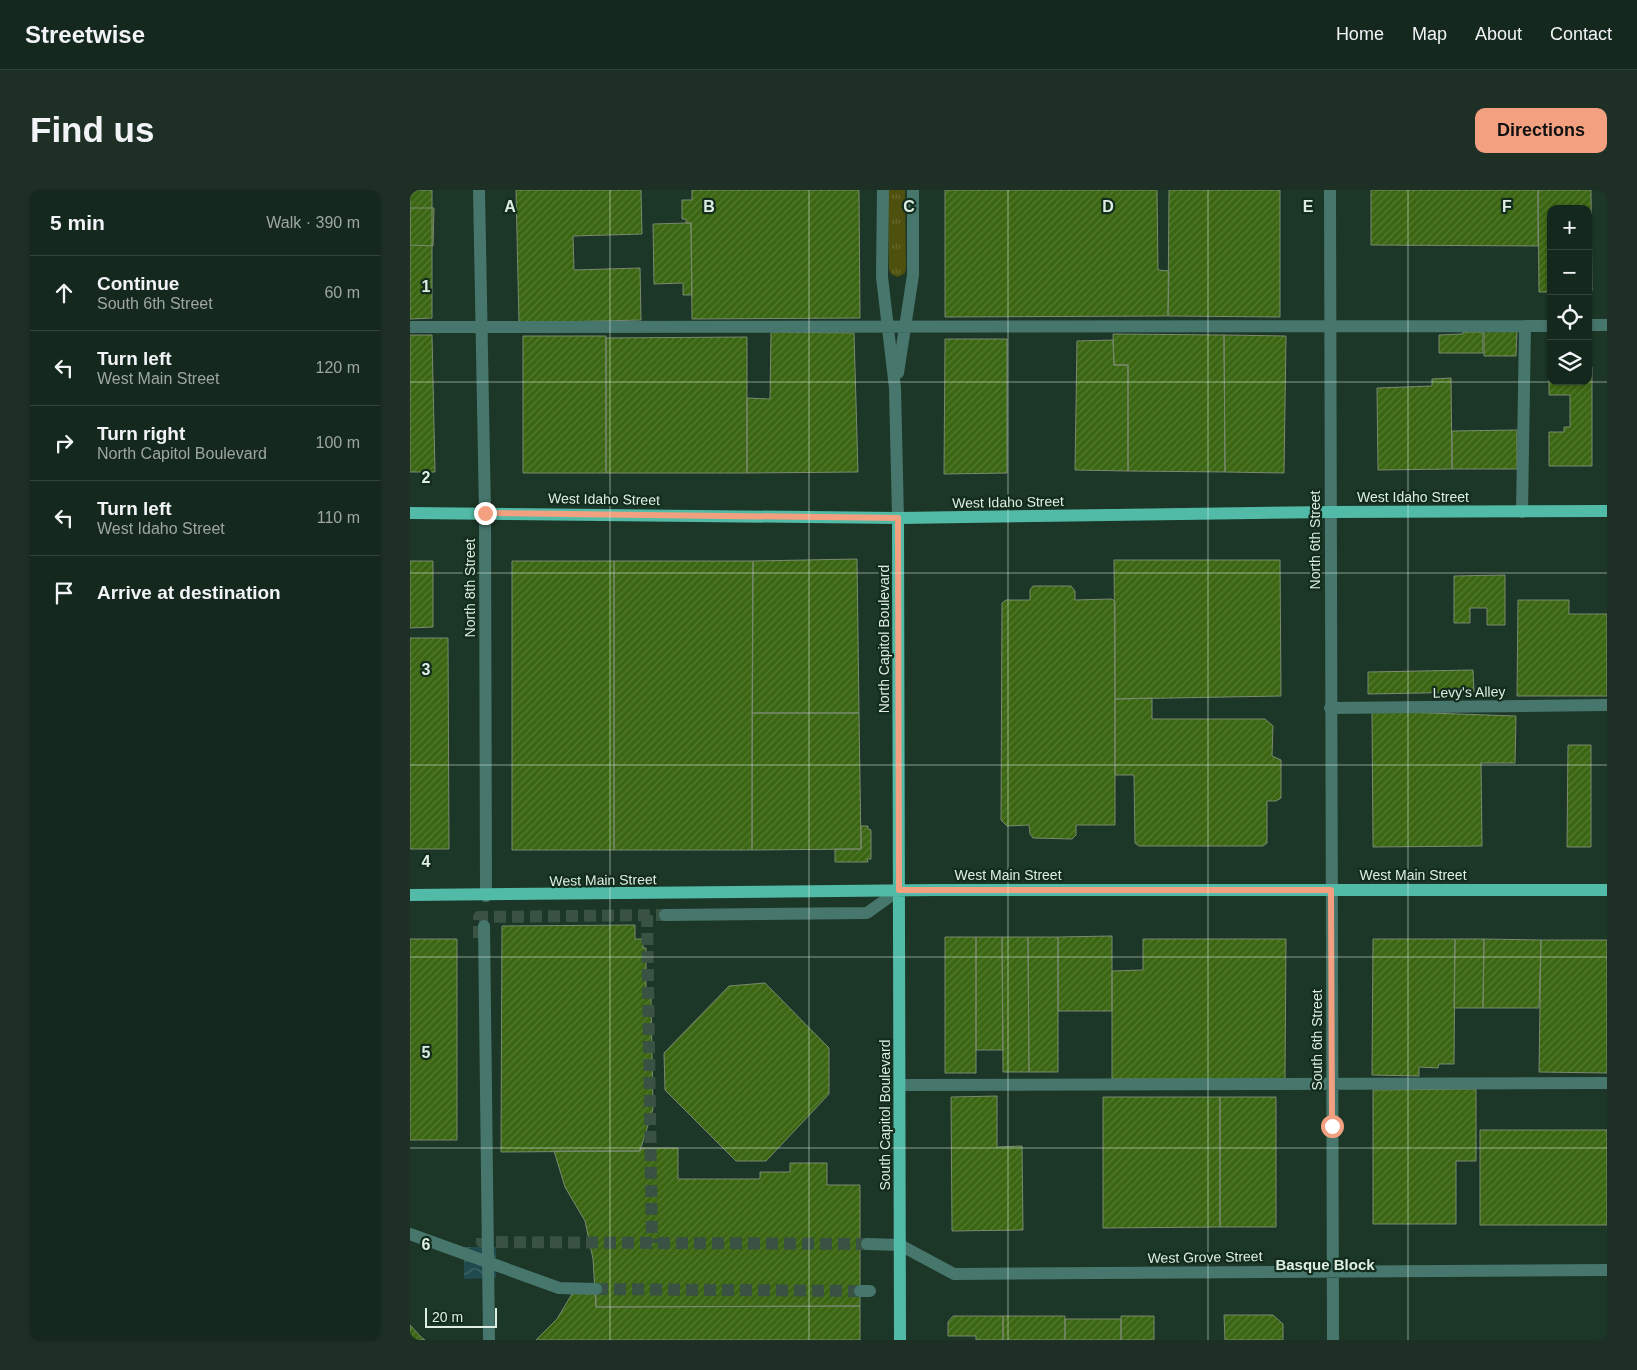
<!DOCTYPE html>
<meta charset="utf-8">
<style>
body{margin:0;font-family:Arial,sans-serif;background:#1e3026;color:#f1f3f6}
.controls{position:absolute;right:15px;top:15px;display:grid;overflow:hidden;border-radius:10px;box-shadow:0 1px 4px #0004}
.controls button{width:45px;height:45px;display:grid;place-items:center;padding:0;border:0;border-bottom:1px solid #34443b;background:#15281d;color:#f1f3f6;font:25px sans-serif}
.scale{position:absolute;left:15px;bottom:12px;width:72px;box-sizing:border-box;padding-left:5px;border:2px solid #deeee3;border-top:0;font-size:14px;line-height:18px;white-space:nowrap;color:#deeee3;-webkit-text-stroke:4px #122c1d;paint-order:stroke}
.stop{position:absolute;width:15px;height:15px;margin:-11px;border:4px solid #f2a080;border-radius:50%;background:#fff}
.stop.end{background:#f2a080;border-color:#fff;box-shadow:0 1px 5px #0008}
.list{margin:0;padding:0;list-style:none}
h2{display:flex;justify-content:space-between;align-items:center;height:65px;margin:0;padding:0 20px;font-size:21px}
h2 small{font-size:16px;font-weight:400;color:#9da6a4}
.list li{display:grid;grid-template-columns:32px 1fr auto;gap:15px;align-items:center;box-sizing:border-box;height:75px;padding:0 20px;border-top:1px solid #34443b}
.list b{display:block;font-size:19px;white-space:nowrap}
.list p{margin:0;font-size:16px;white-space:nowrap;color:#9da6a4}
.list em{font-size:16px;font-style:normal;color:#9da6a4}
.icon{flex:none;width:28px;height:28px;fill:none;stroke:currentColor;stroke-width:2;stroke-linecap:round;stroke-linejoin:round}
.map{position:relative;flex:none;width:1197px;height:1150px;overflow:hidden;border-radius:10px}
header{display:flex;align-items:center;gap:30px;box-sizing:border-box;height:70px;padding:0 25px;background:#15281d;border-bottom:1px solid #34443b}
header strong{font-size:24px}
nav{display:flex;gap:28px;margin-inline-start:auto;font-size:18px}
.intro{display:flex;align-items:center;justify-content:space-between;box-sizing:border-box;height:120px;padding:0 30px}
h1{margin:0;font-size:35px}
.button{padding:12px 22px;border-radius:10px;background:#f2a080;color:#111;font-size:18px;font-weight:700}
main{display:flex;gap:30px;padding:0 30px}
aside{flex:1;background:#15281d;border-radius:10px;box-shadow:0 1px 4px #0004}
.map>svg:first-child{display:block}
</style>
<header>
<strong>Streetwise</strong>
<nav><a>Home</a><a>Map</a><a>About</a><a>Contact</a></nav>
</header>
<div class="intro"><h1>Find us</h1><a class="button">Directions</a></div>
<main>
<aside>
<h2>5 min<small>Walk · 390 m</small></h2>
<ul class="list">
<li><svg class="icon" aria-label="ahead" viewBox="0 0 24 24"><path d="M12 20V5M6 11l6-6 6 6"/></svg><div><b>Continue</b><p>South 6th Street</p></div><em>60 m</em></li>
<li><svg class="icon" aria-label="left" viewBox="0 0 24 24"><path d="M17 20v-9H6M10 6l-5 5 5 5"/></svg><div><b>Turn left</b><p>West Main Street</p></div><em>120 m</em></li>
<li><svg class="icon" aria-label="right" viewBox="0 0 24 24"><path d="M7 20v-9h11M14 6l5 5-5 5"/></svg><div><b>Turn right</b><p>North Capitol Boulevard</p></div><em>100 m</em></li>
<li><svg class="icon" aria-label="left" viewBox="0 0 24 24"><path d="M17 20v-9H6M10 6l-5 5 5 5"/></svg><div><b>Turn left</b><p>West Idaho Street</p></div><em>110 m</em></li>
<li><svg class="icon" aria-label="arrive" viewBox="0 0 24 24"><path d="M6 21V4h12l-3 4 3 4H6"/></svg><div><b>Arrive at destination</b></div></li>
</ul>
</aside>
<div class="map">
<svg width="1197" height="1150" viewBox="0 0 1197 1150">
<defs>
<pattern id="grass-tufts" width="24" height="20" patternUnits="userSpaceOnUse" patternTransform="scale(1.25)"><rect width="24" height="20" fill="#4e500e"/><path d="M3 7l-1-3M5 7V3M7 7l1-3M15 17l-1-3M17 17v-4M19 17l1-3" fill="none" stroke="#676a31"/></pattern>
<pattern id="water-waves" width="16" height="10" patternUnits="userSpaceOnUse" patternTransform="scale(1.25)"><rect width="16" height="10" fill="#204b4e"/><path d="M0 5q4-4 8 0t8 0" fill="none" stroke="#406567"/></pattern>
<pattern id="building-hatch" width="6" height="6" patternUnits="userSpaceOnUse" patternTransform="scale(1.25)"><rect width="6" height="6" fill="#3a6511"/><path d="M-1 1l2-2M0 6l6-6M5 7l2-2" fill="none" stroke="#567b34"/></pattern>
</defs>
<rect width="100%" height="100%" fill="#1c3627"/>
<path fill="url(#grass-tufts)" d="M478,0H495L496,78L495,83L488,87L481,84L479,79Z"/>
<path fill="url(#water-waves)" d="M54,1057H86V1088L54,1089Z"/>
<path fill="url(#building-hatch)" stroke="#7a8a70" d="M0,0H22V128L0,129Z
M106,0H231L232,44L163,46L164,80L230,78L231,130L109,133Z
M282,0H449L450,128L282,129L281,33H276V29H272V10H282Z
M535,0H747L748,80L759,81L758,126L535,127Z
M759,0H870V127L758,126Z
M961,0H1128V56L961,55Z
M1128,0H1181L1182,101H1178V19H1141V102H1129Z
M0,18H24L23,56L0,55Z
M276,33H281L282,105H273V93L244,94L243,34Z
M1074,140L1107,141L1106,166H1074Z
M361,142L444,143L448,282L337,283V208L360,209Z
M1053,142H1073V163H1029V145L1053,144Z
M703,144L814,145L815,282L718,281V175H704Z
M0,145H22L25,282H0Z
M814,145L876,146L874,283L815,282Z
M113,146H196V283H113Z
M337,147V283H196V148Z
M535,149H597V283L534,284Z
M703,150L704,175H718V281L665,280L667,151Z
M1139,177L1141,191H1178V177H1182V276H1139V242H1154V237H1160V205H1139Z
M1041,188L1042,279L968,280L967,198L1022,196V189Z
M1107,240V279H1042V241Z
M447,369L449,523H342L343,371Z
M704,370H870L871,506L705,509Z
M0,371H23V437L0,438Z
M102,371H204V660H102Z
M204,371H343L342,660H204Z
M1095,385V435H1077V418H1060V433H1044V386Z
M623,396H661L665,401V410L702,409L705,412V635H666V645L662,649L623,648L620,644L619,635L597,636L591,630L592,413L596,410H620V400Z
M1108,410H1159V424H1197V506H1107Z
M0,448H38L39,659H0Z
M1063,480L1064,502L958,504V482Z
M742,508V529H855L863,536L862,566L871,570V608L866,611H857V653L853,656H729L725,653L724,585H705V509Z
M962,521L1106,526L1105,573H1071L1072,656L963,657Z
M342,523H449L451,659L342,660Z
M1158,555H1181V657H1157Z
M451,636H458V639L461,640V669H457L458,672H425V659H451Z
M225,735V749H233V758H236V807H241L243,919L230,961L91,962L92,736Z
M702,746V821H648V747Z
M535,747H566V883H535Z
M566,747H592L593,860H566Z
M592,747H618L619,882H593Z
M618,747H648V882H619Z
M0,749H47V950H0Z
M733,749H876L875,889H702V781L733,780Z
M963,749H1045L1044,874H1029L1028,878L1009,877V886L962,885Z
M1045,749H1074L1073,818H1044Z
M1074,749L1131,750L1129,818H1073Z
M1131,750H1197V883L1129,882Z
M355,793L419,858V904L356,971H326L255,900L254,863L319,796Z
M1066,899V971H1046V1034H963V900Z
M587,906V957L612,956L613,1040L542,1041L541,907Z
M693,907H810V1037L693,1038Z
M810,907H866V1037H810Z
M1070,940H1197V1035H1070Z
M230,958H268V989H350V982H380V973H417V995H450V1116L186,1117L183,1069L175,1031L155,997L144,961H230Z
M165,1099H186V1117L450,1116V1150H126L147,1129Z
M814,1125H863L873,1134V1150H815Z
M543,1126H593V1150H566V1146H538V1132Z
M593,1126H655V1150H593Z
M711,1126H744V1150H711Z
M655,1129H711V1150H655Z
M0,1135L11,1147L15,1150H0Z"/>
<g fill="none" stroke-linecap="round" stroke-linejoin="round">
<path stroke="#395243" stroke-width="12" stroke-dasharray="12 6" stroke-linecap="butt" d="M237,725L242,1053
M69,748V727L255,725
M72,1048V1052L457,1054
M186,1099L450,1101"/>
<path stroke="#47766c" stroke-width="12" d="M69,0L75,323L76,706
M473,0L472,87L485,198L488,328
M920,0L923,1150
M1178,135H1197
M0,137L1141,136
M488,183L503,85V0
M1112,322L1115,136
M920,518L1197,515
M255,725L457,723L489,700
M74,736L79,1150
M490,895L1197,893
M0,1044L149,1098L186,1099
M457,1054L490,1055L544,1084L1197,1080
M450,1101H460"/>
<path stroke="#52bba8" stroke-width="12" d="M0,323L488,328L920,322L1197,321
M488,328L490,1150
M0,705L526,700H1197"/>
</g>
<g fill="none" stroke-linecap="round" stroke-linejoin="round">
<path stroke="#f2a080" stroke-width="6" d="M75,323L488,328L489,700H921L922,936"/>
</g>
<path fill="none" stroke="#deeee3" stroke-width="1" stroke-opacity="0.55" d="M200,0V1150M399,0V1150M598,0V1150M798,0V1150M998,0V1150M0,192H1197M0,383H1197M0,575H1197M0,767H1197M0,958H1197"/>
<g text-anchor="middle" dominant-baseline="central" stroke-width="4.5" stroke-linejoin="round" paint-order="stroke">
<g font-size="14" fill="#deeee3" stroke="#122c1d">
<text x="1003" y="307">West Idaho Street</text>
<text transform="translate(194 309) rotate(1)">West Idaho Street</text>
<text transform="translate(598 312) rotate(-1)">West Idaho Street</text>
<text transform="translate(905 350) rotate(-90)">North 6th Street</text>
<text transform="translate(60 398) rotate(-90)">North 8th Street</text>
<text transform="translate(474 449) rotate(-90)">North Capitol Boulevard</text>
<text transform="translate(1059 502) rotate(-1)">Levy's Alley</text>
<text x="598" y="685">West Main Street</text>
<text x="1003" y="685">West Main Street</text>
<text transform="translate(193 690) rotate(-1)">West Main Street</text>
<text transform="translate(907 850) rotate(-90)">South 6th Street</text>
<text transform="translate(475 925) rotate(-90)">South Capitol Boulevard</text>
<text transform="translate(795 1067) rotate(-1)">West Grove Street</text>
</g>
<g font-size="15" font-weight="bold" fill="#deeee3" stroke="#122c1d">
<text x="915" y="1074">Basque Block</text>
</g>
</g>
<g font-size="16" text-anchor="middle" font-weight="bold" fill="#deeee3" stroke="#122c1d" stroke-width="4.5" stroke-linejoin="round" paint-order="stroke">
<text x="100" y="22">A</text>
<text x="299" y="22">B</text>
<text x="499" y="22">C</text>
<text x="698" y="22">D</text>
<text x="898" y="22">E</text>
<text x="1097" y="22">F</text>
<text x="16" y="102">1</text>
<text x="16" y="293">2</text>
<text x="16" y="485">3</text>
<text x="16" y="677">4</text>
<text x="16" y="868">5</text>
<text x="16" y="1060">6</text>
</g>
</svg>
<div class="controls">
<button>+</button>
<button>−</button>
<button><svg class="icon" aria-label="locate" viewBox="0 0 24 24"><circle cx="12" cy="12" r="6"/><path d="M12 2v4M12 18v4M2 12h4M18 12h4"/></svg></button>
<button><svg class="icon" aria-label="layers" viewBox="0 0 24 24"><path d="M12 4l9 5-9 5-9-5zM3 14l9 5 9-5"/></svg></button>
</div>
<div class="scale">20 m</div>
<div class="stop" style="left:922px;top:936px"></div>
<div class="stop end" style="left:75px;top:323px"></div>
</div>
</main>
